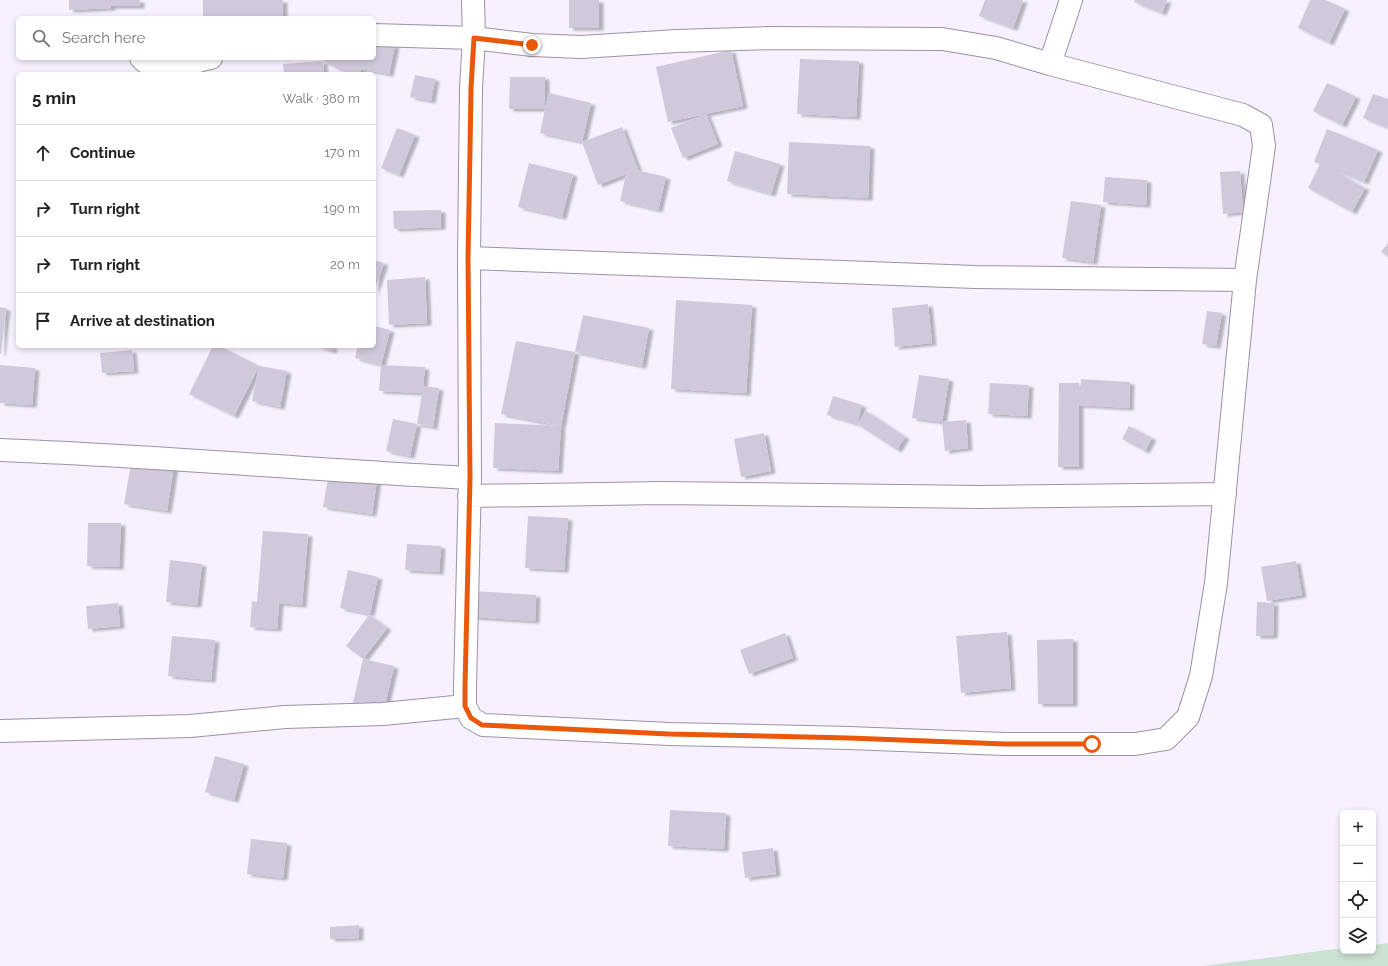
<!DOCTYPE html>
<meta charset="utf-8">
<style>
body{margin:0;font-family:Raleway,sans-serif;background:#f6f6f6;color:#222}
.controls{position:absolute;right:12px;bottom:12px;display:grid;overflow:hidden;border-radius:6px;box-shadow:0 2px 6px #0003}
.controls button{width:36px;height:36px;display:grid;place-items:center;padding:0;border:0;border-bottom:1px solid #e0e0e0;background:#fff;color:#222;font:20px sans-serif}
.stop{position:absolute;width:12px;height:12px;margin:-9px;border:3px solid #ea580c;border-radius:50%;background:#fff}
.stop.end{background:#ea580c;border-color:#fff;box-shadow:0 1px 4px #0008}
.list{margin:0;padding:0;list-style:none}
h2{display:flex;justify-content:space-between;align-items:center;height:52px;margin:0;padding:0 16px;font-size:17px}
h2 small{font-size:13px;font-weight:400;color:#767676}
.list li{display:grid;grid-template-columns:26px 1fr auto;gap:12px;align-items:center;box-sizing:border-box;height:56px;padding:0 16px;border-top:1px solid #e0e0e0}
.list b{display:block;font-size:15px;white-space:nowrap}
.list em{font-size:13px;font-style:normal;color:#767676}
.icon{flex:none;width:22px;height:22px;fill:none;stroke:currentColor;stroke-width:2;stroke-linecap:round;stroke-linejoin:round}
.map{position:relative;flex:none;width:1388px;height:966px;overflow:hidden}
.search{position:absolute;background:#fff;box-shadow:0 2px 6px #0003;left:16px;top:16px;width:360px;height:44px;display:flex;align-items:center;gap:10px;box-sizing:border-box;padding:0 14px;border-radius:6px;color:#767676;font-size:15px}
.panel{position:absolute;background:#fff;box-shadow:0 2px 6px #0003;left:16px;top:72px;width:360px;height:276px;border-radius:6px}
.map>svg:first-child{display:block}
</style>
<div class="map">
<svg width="1388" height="966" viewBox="0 0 1388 966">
<defs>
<filter id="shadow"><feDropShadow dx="4.5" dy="2.5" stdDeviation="1" flood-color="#0004"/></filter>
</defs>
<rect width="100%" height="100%" fill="#f6f0ff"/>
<path fill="#cbe1d2" d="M1388,943V966H1203L1343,948V951H1373V945Z"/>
<path fill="#d0c9db" filter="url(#shadow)" d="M69,0H140V6H111V8L69,10Z
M203,0H283V18H203Z
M569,0H599V28H569Z
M985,0H1023L1013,28L979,16Z
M1135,0H1167L1162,13L1134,2Z
M1310,0H1325L1345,9L1329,43L1298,28Z
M374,41L395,45L389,74L361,69L359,74H348L323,61L324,58H374Z
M731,50L743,106L668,122L656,67Z
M800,59L859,61L856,117L797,114Z
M323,61L324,74H284L283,64Z
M415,75L435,79L431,101L410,97Z
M510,77H545V109L549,93L591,103L582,142L540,133L545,109H509Z
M1327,83L1356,97L1342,125L1313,111Z
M1373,94L1388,99V128L1363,118Z
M706,114L718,144L683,158L671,128Z
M622,127L638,170H636L666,177L658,210L620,201L626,174L598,185L582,142Z
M397,128L415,135L399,175L381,168Z
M1327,129L1378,150L1364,182L1327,167L1365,188L1352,212L1308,188L1320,164L1314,162Z
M789,142L870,146L868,198L787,194Z
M735,151L780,164L771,194L727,181Z
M529,163L573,174L562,217L518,207Z
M1240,171L1243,212L1223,214L1220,172Z
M1105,177L1147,180L1146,205L1103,202Z
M1071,201L1101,205L1093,262L1062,258Z
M441,210V227L394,229L393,211Z
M1388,243V257L1381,252Z
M374,260L384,263L374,292Z
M425,277L427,323L389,325L387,280Z
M676,300L752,305L746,393L671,389Z
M928,304L932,343L895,347L892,308Z
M0,307L6,308L1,354H0Z
M1207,311L1222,313L1216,346L1202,344Z
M583,315L649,328L642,366L575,352Z
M374,326L390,330L381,365L355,358L358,346H374Z
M516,341L575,352L561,426L501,414Z
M213,346H219L259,366L287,371L280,407L252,401L259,366L234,416L189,394Z
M316,346H333L332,351Z
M132,350L134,371L102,373L100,353Z
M0,365L35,368L32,405L0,403Z
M381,365L425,367L423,386L439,388L433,427L417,424L410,456L386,451L393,419L417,424L422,393L379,391Z
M919,375L949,379L942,422L912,418Z
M1081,379L1130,382L1129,408L1079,405V467H1058L1059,383H1079L1080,404Z
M990,383L1029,385L1027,416L988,414Z
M833,396L862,405L857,424L827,415Z
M866,411L905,437L897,450L857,424Z
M966,420L968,448L945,451L942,422Z
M495,423L561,426L558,471L493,468Z
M1129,426L1152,438L1145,451L1122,439Z
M764,433L771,471L741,477L734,439Z
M133,452L175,459L167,511L124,504Z
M330,466L378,473L372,514L323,507Z
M528,516L568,518L564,570L525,568Z
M88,523H121L119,567L87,566Z
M263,531L308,534L302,605L279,603L277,629L250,627L252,601L257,602Z
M407,544L441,546L439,572L405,570Z
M170,560L202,564L197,605L166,602Z
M1296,561L1302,595L1267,601L1261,567Z
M348,570L378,577L370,614L340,608Z
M474,591L536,595L535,621L473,617Z
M1257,602L1274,603L1273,636H1256Z
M118,603L120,626L88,629L86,606Z
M369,615L387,628L363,659L346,646Z
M1007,632L1011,688L961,693L956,636Z
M785,633L793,658L749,674L740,650Z
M172,636L215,640L211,680L168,676Z
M1073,639V704H1038L1037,640Z
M363,659L394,666L383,714L352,707Z
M215,756L244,764L234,800L205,792Z
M670,810L726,813L724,849L668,846Z
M251,839L287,843L283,878L247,874Z
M773,848L776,874L745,878L742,852Z
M359,925V938L330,939V927Z"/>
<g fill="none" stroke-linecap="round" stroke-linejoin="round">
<defs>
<path id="minor" d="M374,35L474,38L532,45L581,47L677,41L769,38L942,39L996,48L1050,64L1243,115L1261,125L1264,146L1245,280L1216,583L1201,676L1188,717L1166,739L1135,744H1005L849,738L669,734L483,725L471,718L465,706V687L470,478L469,258L471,88L474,38L473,0
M141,58C159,78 189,62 211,58
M1050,64L1071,0
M469,258L975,277L1245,280
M0,450C157,456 313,470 470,478
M469,496L663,493L980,497L1225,494
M0,731L190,726L285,717L383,714L465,706"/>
</defs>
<use href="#minor" stroke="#9a93a4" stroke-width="24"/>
<use href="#minor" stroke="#fff" stroke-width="22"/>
</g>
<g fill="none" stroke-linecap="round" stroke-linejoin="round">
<path stroke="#ea580c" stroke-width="5" d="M532,45L474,38L471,88L470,150L468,258L470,478L465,687V706L471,718L482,725L669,734L849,738L1005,744H1092"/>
</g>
</svg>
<div class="controls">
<button>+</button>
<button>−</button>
<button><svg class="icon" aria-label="locate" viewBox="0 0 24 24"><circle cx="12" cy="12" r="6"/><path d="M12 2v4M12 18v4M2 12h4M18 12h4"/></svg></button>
<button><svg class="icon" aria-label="layers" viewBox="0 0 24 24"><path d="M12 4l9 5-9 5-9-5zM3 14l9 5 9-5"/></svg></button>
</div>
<div class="stop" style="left:1092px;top:744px"></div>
<div class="stop end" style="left:532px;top:45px"></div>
<div class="search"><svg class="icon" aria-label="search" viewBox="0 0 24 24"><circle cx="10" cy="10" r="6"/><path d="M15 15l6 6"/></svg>Search here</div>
<section class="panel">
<h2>5 min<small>Walk · 380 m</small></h2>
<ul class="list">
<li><svg class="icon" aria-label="ahead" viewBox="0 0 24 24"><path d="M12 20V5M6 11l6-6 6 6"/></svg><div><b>Continue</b></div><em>170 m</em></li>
<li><svg class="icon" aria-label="right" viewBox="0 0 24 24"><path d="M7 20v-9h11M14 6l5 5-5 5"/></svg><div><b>Turn right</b></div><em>190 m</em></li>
<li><svg class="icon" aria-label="right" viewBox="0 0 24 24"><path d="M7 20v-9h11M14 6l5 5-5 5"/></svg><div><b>Turn right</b></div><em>20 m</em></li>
<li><svg class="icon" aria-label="arrive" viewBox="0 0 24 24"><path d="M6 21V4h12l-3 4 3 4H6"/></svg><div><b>Arrive at destination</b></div></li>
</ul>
</section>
</div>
